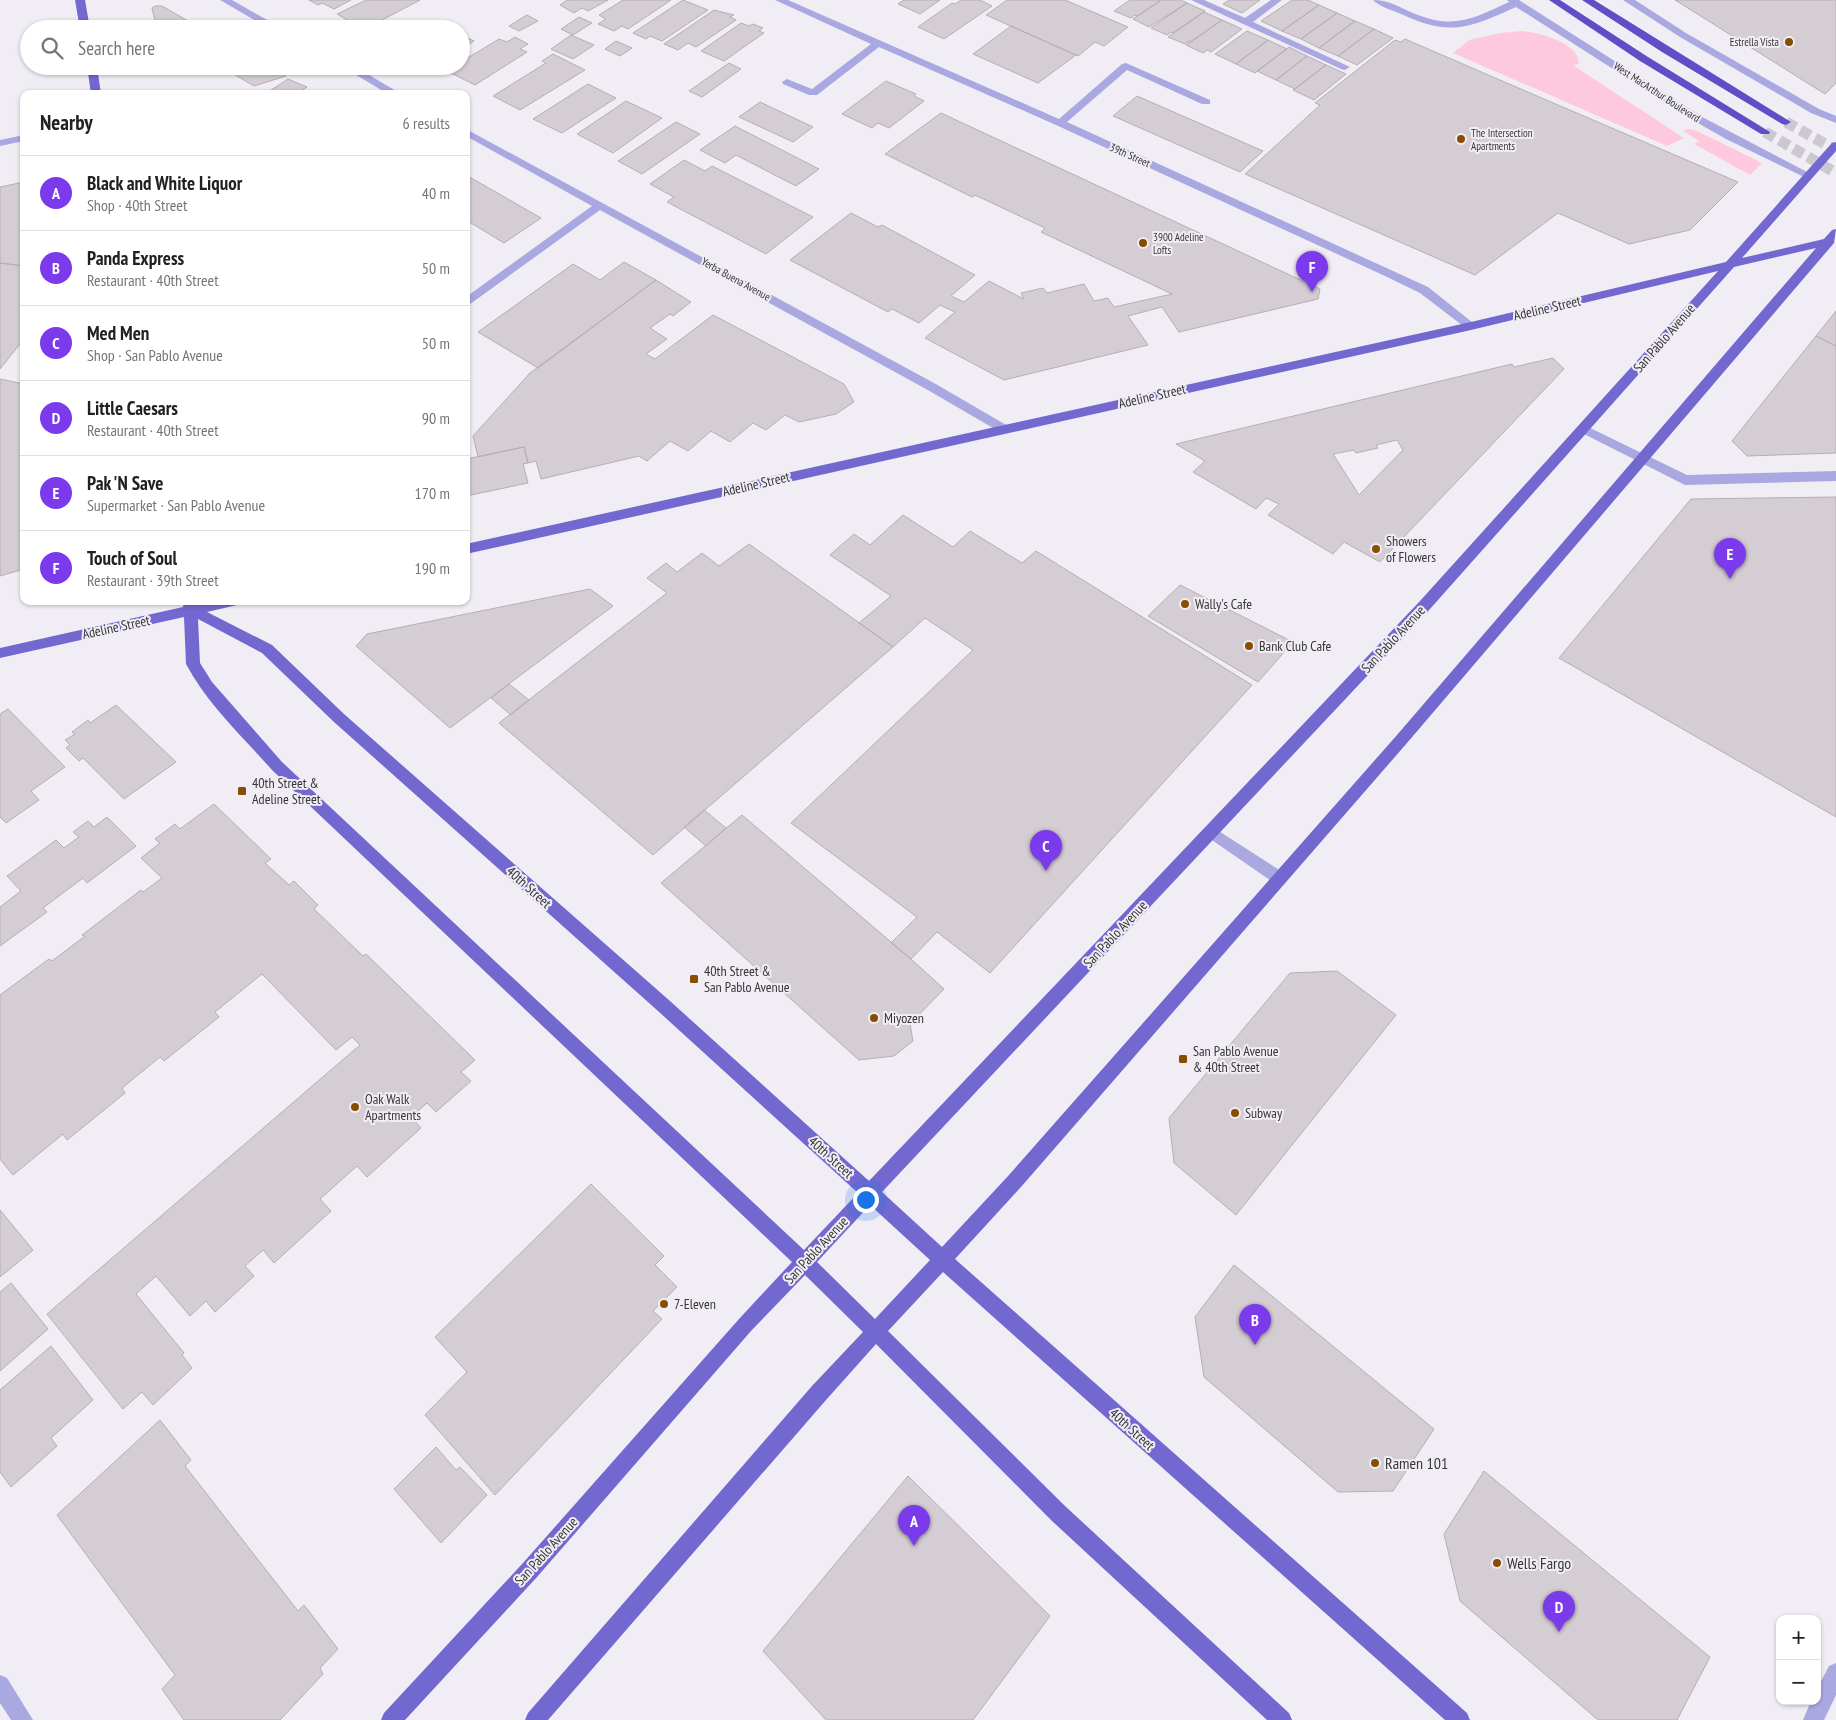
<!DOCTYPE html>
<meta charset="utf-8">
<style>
body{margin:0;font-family:"PT Sans Narrow",sans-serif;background:#f2f2f2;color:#202124}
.controls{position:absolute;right:15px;bottom:15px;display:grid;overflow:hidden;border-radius:10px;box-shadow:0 1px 4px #0004}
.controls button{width:45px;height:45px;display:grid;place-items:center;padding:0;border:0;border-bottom:1px solid #e0e0e0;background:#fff;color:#202124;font:25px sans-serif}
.you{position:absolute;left:865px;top:1199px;width:18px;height:18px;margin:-12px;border:4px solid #fff;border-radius:50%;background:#1a73e8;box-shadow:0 0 0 8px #1a73e833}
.badge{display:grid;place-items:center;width:32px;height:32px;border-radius:50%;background:#7c3aed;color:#fff;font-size:16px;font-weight:700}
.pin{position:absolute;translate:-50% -41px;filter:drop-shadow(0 1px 2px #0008)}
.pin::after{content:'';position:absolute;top:26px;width:18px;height:15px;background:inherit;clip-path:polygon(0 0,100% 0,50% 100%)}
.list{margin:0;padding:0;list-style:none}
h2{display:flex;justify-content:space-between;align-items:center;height:65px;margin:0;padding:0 20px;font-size:21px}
h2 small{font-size:16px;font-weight:400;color:#757577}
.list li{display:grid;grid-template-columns:32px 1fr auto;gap:15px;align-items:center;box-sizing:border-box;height:75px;padding:0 20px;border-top:1px solid #e0e0e0}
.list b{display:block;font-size:19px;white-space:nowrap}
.list p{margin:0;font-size:16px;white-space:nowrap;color:#757577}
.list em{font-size:16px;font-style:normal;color:#757577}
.icon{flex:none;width:28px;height:28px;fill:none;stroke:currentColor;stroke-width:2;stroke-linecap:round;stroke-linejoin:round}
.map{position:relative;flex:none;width:1836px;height:1720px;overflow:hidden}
.search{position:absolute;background:#fff;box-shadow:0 1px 4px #0004;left:20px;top:20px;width:450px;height:55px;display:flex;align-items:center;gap:12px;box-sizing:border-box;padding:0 18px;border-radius:28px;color:#757577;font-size:19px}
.panel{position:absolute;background:#fff;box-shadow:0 1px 4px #0004;left:20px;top:90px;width:450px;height:515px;border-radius:10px}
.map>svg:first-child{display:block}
</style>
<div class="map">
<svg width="1836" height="1720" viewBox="0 0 1836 1720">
<rect width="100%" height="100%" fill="#f1edf5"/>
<path fill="#ffc9dd" d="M1522,31C1540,33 1578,42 1579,63L1574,66L1684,138L1667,146L1453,53L1469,40L1500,33Z
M1687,129L1695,130L1762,163L1750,175L1694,144L1699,141L1683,131Z"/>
<path fill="#d4cdd3" stroke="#b5aeb4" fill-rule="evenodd" d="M309,0H351L334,9L322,3L318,5Z
M366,0H420L367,28L358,22L354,24L337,14Z
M567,0H608L588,11L582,8L574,13L560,5Z
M623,0H671L628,29L622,26L614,31L598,24L606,19L599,15Z
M683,0L708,10L662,41L650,36L646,39L633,33Z
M904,0H940L920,14L898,4Z
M961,0H980L992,6L944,39L918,27L952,3L955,4Z
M1007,0H1065L1128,27L1104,46L1095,42L1078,56L986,15Z
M1130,0H1161L1138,16L1135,15L1131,18L1114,11Z
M1161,0H1181L1187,3L1149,27L1133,19Z
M1229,0H1260L1242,13L1223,4Z
M1292,0H1308L1319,5L1282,31L1261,21Z
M1675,0H1836V83L1825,94Z
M1187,3L1205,11L1173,33L1171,32L1167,35L1151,28Z
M1319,5L1337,13L1301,39L1282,31Z
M155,6H162L202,29H157L152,8Z
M714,10L734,15L730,17L736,20L696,47L688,43L678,50L664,44Z
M1204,12L1222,20L1191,42L1189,41L1185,44L1168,37Z
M1337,13L1355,21L1319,48L1301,39Z
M527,15L538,21L519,31L509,26Z
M579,17L592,23L573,35L561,29Z
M1222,20L1242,29L1211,52L1207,50L1203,53L1186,45Z
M1355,21L1374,29L1338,56L1319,48Z
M741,23L749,26L753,24L763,28L759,31L764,33L724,61L701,51Z
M1011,26L1076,55L1038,83L973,54Z
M1374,29L1393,38L1357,65L1338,56Z
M1247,31L1268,40L1236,64L1215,54Z
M461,35L474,41L461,49Z
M571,35L594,45L573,59L551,49Z
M515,37L528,44L520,49L527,52L475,85L447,71L454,66H461V62L499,39L507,42Z
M1405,39L1537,96L1738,182L1690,230L1629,244L1558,213L1475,275L1245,174L1320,105L1315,103L1395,40L1401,42Z
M1268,40L1287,49L1255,73L1236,64Z
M616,41L632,48L620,56L605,49Z
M1289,47L1307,56L1276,80L1257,71Z
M553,54L585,70L520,110L493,96L546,63L542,61Z
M1307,56L1326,65L1295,89L1276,80Z
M729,63L741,69L702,97L689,91Z
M1326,65L1346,74L1314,100L1293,90Z
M220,66H269L286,76L254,86Z
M288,79L307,87L297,94H265Z
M886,81L916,94L914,96L924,101L889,128L878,123L872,128L842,114Z
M588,84L616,98L562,133L533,119Z
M1137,96L1263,151L1240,172L1113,116Z
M626,101L662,118L613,153L577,134Z
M760,102L813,127L793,142L739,117Z
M941,113L1320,289L1318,299L1179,332L1162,307L1128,316L1148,345L1004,380L925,338L955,312L940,305L919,323L892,309L888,312L790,260L851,213L878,227L882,225L975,275L951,296L964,302L989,281L1024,299L1021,293L1043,288L1047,293L1084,284L1094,301L1108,298L1114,307L1172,294L1041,232L1045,228L975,195L972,197L885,154Z
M676,122L700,134L642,174L618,161Z
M735,126L819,169L796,186L736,155L725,163L700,150Z
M684,160L705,171L712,166L813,217L766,254L667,202L674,197L650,184Z
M466,175L541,218L504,243L466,220Z
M24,182V266L0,263V187Z
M624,262L656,280L538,368L478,332L573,264L600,280Z
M0,263L24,266V339L0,369Z
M656,280L691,302L673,316L670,314L650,328L667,339L646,354L655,359L713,315L844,384L854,402L836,414L799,422L785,415L766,430L753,423L730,442L711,431L688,451L670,441L647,461L639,456L541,479L536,461L528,463L524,447L478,457L473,436L530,373Z
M1836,311V346L1816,336Z
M1816,336L1836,346V453L1747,456L1732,441Z
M1553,358L1564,369L1380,562L1344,542L1333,554L1268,515L1279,504L1266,498L1256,509L1193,472L1205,461L1176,444L1512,364L1514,367ZM1397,440L1403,450L1359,495L1333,454L1354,450L1356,453L1378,448L1376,445Z
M0,379L24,384V569L0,576Z
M524,447L528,463L523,464L528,483L466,496V459Z
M1836,497V817L1559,658L1691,499Z
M903,515L953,547L970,531L1022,563L1036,551L1252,685L990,973L937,932L911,959L891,943L917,917L791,823L973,650L925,618L893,647L859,623L891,596L830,555L854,534L870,545Z
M749,544L893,647L653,855L499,723L667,593L647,578L666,563L677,572L702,553L719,566Z
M1180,585L1293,642L1258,682L1148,616Z
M590,589L613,606L450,728L356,646L367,634Z
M509,684L529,700L511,715L491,698Z
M116,705L176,762L124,799L83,758L79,761L66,748L70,745L65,740L75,734L72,732L88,720L90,723Z
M8,709L65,767L31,791L39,800L6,823L0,817V714Z
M214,804L271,859L265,863L289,885L294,881L318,905L314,909L363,956L366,954L475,1060L461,1072L471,1081L436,1112L427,1103L411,1117L421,1128L367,1177L357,1166L320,1199L331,1211L274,1263L263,1250L245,1266L254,1276L215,1312L206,1301L190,1316L156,1276L136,1294L184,1353L182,1355L192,1368L153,1405L142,1392L123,1409L47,1314L360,1045L352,1037L336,1050L262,974L215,1012L219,1017L164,1061L160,1057L122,1088L125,1093L67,1140L63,1134L13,1175L0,1159V995L49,959L52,961L85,936L82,935L141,890L143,892L162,878L141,858L160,843L155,839L175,824L180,829Z
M704,810L726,828L706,846L684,827Z
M742,815L911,959L944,989L910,1024L913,1041L894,1056L859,1060L661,883Z
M107,817L136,846L87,883L83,878L43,908L47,912L0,946V907L21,891L7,876L56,840L64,848L79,837L73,832L88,821L94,827Z
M1337,971L1396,1015L1236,1215L1174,1163L1169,1118L1290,973Z
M591,1184L664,1256L655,1265L677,1287L653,1311L662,1319L495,1495L425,1415L467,1372L435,1337Z
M0,1210L33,1250L0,1277Z
M1234,1265L1434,1429L1393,1491L1338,1492L1204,1377L1195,1317Z
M11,1283L48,1329L0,1371V1292Z
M51,1346L93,1400L51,1438L57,1446L11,1487L0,1472V1390Z
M160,1420L191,1460L185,1466L298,1611L304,1605L338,1649L320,1668L323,1674L280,1720H184L162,1689L175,1675L57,1515Z
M436,1447L456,1470L460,1467L487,1495L441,1543L394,1489Z
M1484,1471L1710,1657L1677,1720H1598L1460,1601L1444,1534Z
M908,1476L1050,1616L973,1720H826L763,1651Z"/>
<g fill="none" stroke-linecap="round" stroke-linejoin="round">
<path stroke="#ccc8cf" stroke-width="11" stroke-dasharray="11 5.5" stroke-linecap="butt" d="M1786,122L1836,150
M1765,132L1836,173"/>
<path fill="#a9a8e1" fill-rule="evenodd" d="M220,0H232L283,29H270Z
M775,0H788L1059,119L1122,64L1126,63L1210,100V104H1202L1127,70L1067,122L1428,287L1477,326L1475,329H1467L1420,293L1385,276L1056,125L879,47L817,95H809L783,84L782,82L787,79L812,89L871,44Z
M1191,0H1204L1245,18L1271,0H1282L1253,22L1350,67L1345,70L1341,69Z
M1373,0C1389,0 1399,7 1413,13C1453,30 1472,19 1509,2L1507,0H1519L1704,118L1813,175L1812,177H1804L1726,139L1696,122L1516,7C1469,28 1450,37 1401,14C1392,10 1380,7 1373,0Z
M1623,0H1635L1686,33L1819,109L1836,116V123L1811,113L1680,37Z
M341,66H354L401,94H388Z
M466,129L934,383L1008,426L1010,429L1008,432H1000L926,389L600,210L466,307V297L592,206L466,136Z
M24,135V141L0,146V140Z
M1584,425L1687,475L1836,471V481L1685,485L1580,432L1578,429Z
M1211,826L1284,873L1287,878L1284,883L1279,885L1274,883L1206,836L1204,832L1206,828Z
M1836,1663V1695L1824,1720H1803L1811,1701H1817V1689L1829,1666Z
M0,1675L7,1678L33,1720H11L0,1703Z"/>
<path fill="#7268cf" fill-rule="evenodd" d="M75,0H85L90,29H80Z
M87,66H97L101,94H91Z
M1836,142V151L1742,258L1824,239L1832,230L1836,229L1834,243L1407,743L1021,1187L955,1259L1467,1713L1470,1720H1445L943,1272L888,1331L1065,1506L1289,1713L1292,1720H1267L1051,1520L876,1344L826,1400L548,1720H525L528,1713L812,1386L863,1332L805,1275L751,1331L537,1577L405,1720H381L384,1713L523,1563L739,1319L792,1262L272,770C243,737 207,704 186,664L184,617L0,658V648L183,607L184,601H196L197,604L208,601H239L237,605L207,612L272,645L344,714L670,1001L869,1181L1420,601L1718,271L1471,330L466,554V544L1471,322L1726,262L1832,143ZM1816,248L1397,735L1009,1175L942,1247L882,1192L1430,609L1734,267ZM198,619L262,653L334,722L658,1011L858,1193L804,1250L282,762L212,682L200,663ZM870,1205L930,1260L875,1319L817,1262Z"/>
<path fill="#604ec7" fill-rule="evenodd" d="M1549,0H1560L1648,57L1770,132L1769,134H1761L1640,61Z
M1582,0H1594L1791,122L1786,125L1782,124L1662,52Z"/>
</g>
<g fill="#874d02" stroke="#f1edf5" stroke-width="2">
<circle cx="1789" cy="42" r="5"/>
<circle cx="1461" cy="139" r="5"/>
<circle cx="1143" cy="243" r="5"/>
<circle cx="1376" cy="549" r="5"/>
<circle cx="1185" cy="604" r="5"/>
<circle cx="1249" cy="646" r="5"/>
<rect x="237" y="786" width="10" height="10" rx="2.5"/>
<rect x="689" y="974" width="10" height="10" rx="2.5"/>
<circle cx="874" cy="1018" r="5"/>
<rect x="1178" y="1054" width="10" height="10" rx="2.5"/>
<circle cx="355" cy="1107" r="5"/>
<circle cx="1235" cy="1113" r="5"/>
<circle cx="664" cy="1304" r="5"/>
<circle cx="1375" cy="1463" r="5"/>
<circle cx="1497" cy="1563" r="5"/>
</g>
<g text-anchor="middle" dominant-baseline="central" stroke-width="4" stroke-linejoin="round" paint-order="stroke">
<g font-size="11" fill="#363538" stroke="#f1edf5" text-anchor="start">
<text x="1779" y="42" text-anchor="end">Estrella Vista</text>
<text x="1471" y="133">The Intersection<tspan x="1471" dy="13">Apartments</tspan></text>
<text x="1153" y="237">3900 Adeline<tspan x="1153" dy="13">Lofts</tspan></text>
</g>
<g font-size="11" fill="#363538" stroke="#f1edf5">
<text transform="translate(1657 92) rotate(33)">West MacArthur Boulevard</text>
<text transform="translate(1130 155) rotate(24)">39th Street</text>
<text transform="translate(736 279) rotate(29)">Yerba Buena Avenue</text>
</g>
<g font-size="14" fill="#363538" stroke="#f1edf5">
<text transform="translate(1547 308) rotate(-13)">Adeline Street</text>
<text transform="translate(1664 338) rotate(-49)">San Pablo Avenue</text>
<text transform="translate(1152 396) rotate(-13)">Adeline Street</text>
<text transform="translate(756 484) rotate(-13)">Adeline Street</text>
<text transform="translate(116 627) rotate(-12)">Adeline Street</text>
<text transform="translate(1393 639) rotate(-47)">San Pablo Avenue</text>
<text transform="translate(529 887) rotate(42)">40th Street</text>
<text transform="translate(1115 934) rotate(-47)">San Pablo Avenue</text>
<text transform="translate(831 1157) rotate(42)">40th Street</text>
<text transform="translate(816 1250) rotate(-47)">San Pablo Avenue</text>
<text transform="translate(1132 1429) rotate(42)">40th Street</text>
<text transform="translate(546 1551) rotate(-48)">San Pablo Avenue</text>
</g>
<g font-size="14" fill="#363538" stroke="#f1edf5" text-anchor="start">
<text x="1386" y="541">Showers<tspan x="1386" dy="16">of Flowers</tspan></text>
<text x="1195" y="604">Wally's Cafe</text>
<text x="1259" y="646">Bank Club Cafe</text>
<text x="252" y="783">40th Street &amp;<tspan x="252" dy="16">Adeline Street</tspan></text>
<text x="704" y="971">40th Street &amp;<tspan x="704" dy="16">San Pablo Avenue</tspan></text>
<text x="884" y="1018">Miyozen</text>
<text x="1193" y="1051">San Pablo Avenue<tspan x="1193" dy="16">&amp; 40th Street</tspan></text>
<text x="365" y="1099">Oak Walk<tspan x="365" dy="16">Apartments</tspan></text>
<text x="1245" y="1113">Subway</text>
<text x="674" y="1304">7-Eleven</text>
</g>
<g font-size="16" fill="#363538" stroke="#f1edf5" text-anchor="start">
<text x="1385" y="1463">Ramen 101</text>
<text x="1507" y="1563">Wells Fargo</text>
</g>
</g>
</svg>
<div class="controls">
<button>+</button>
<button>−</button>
</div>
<div class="you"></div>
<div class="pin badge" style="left:914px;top:1546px">A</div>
<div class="pin badge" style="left:1255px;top:1345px">B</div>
<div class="pin badge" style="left:1046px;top:871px">C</div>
<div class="pin badge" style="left:1559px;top:1632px">D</div>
<div class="pin badge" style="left:1730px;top:579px">E</div>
<div class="pin badge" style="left:1312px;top:292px">F</div>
<div class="search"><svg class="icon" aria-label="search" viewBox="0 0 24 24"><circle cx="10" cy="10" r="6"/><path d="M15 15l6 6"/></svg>Search here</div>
<section class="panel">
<h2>Nearby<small>6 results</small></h2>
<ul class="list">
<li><span class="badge">A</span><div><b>Black and White Liquor</b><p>Shop · 40th Street</p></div><em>40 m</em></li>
<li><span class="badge">B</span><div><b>Panda Express</b><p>Restaurant · 40th Street</p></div><em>50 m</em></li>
<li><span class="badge">C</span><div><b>Med Men</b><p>Shop · San Pablo Avenue</p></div><em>50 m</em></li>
<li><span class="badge">D</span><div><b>Little Caesars</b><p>Restaurant · 40th Street</p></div><em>90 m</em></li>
<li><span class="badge">E</span><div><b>Pak 'N Save</b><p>Supermarket · San Pablo Avenue</p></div><em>170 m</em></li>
<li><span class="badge">F</span><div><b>Touch of Soul</b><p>Restaurant · 39th Street</p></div><em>190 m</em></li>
</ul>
</section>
</div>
